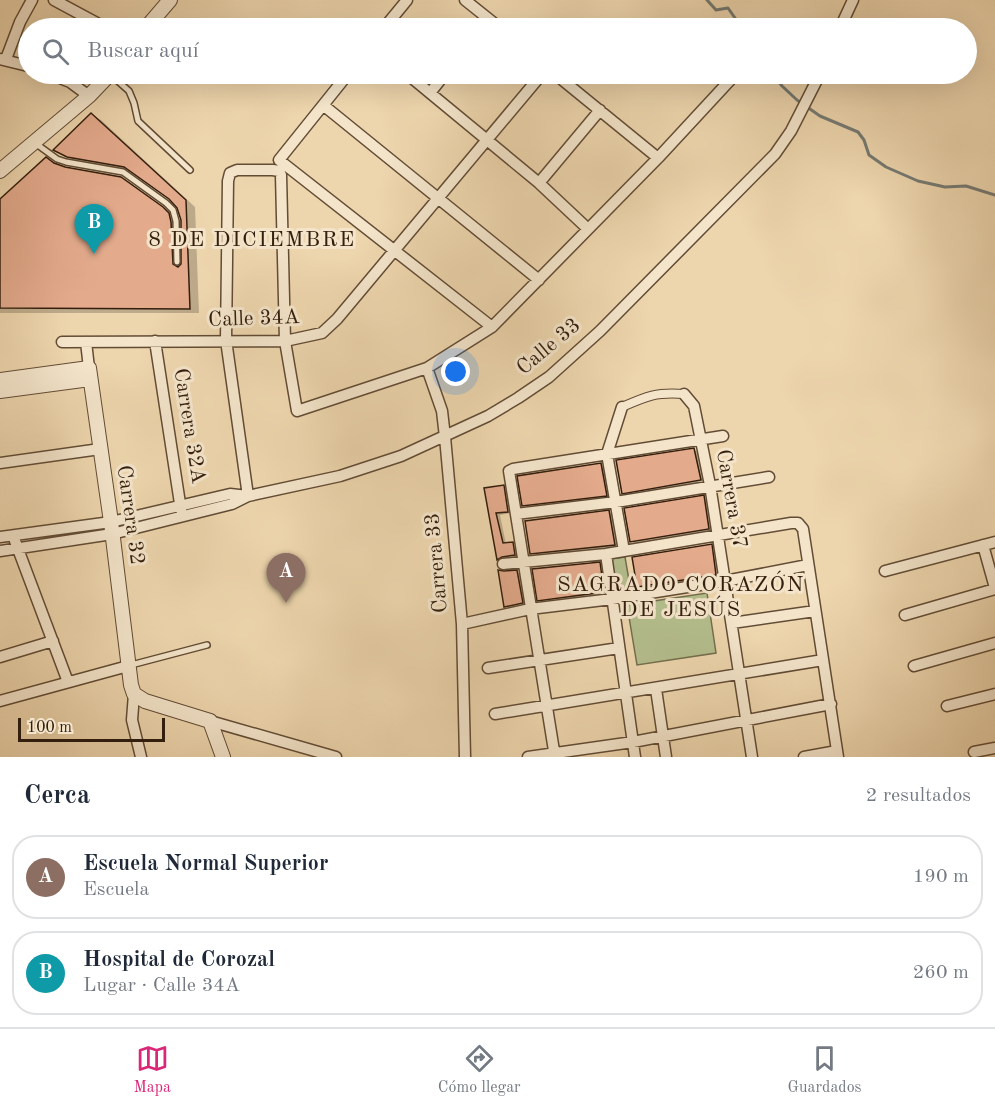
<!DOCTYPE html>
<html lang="es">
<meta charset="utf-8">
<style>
body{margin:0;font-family:"Old Standard TT",serif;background:#f6f6f7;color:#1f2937}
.scale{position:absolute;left:18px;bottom:15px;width:147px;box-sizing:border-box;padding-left:6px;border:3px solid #341e0d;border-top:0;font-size:16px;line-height:21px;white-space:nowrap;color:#341e0d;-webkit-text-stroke:4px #f3e4ca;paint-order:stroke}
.you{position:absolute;left:456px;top:372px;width:21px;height:21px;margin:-15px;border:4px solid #fff;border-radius:50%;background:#1a73e8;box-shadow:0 0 0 9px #1a73e833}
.badge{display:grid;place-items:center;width:39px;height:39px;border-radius:50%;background:#db2777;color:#fff;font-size:20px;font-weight:700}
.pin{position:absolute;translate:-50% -50px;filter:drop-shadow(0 2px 3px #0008)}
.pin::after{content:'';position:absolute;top:32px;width:21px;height:18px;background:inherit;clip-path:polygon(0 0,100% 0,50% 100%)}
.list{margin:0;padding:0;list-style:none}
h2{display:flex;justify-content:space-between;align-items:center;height:78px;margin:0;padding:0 24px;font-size:26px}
h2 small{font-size:20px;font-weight:400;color:#747a83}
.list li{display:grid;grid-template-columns:39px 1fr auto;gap:18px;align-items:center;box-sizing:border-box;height:84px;margin:0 12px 12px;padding:0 12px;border:2px solid #e0e1e3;border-radius:24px}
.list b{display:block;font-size:22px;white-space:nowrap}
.list p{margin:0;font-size:20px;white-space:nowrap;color:#747a83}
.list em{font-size:20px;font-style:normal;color:#747a83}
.icon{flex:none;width:33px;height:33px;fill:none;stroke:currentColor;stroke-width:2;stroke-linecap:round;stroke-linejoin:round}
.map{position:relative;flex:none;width:995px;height:757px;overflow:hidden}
.search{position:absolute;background:#fff;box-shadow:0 6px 24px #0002;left:18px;right:18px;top:18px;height:66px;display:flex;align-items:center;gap:15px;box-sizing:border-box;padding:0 21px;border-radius:33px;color:#747a83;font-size:22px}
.sheet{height:270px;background:#fff}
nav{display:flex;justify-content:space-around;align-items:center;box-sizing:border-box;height:84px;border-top:2px solid #e0e1e3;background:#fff;font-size:16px;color:#747a83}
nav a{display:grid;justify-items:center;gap:3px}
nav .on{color:#db2777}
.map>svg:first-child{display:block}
</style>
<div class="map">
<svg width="995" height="757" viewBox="0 0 995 757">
<rect width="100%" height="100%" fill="#edd5ad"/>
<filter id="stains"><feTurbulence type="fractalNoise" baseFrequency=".00333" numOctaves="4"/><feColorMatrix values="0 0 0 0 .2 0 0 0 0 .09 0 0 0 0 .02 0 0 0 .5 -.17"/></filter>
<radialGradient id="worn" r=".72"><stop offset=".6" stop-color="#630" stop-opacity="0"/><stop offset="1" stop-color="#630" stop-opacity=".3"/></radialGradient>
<path fill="#b4be8d" stroke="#746e4d" stroke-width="1.5" d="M625,557L631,592L616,595L610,559Z
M707,593L716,653L637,665L627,605Z"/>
<path fill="#0003" d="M92,115L101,120L195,207L199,313H0V201L58,166L131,184L172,214L178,219L181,233L182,220L179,207L170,198L133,171L78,162L64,155Z
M694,450L698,452L705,482L627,495L623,493Z
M601,464L605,467L610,497L528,507L524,505Z
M503,487L508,489L511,513L500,515L506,544H512L517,546L518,557L506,558L502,561L498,559L486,489Z
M703,497L708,499L713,531L636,544L631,541Z
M609,512L613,514L619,547L536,555L531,553Z
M711,546L715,548L720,577L642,589L638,586Z
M599,564L603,566L607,594L543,602L539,600Z
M517,572L521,574L526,605L510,608L505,606Z"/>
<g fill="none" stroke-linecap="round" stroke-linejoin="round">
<path stroke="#747972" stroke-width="3" d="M707,0L716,10L728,8L742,28
M773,74L782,86L797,100L820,116L858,132L864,140L869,155L886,167L918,181L945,187L966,186L995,195"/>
</g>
<path fill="#e3aa8c" stroke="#341e0d" stroke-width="1.5" d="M91,113L186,200L190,309L0,308V199L46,157L54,163L65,167L121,177L163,207L169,213L171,222L173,264L178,267L181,264V220L177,208L169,199L124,167L67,157L53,150Z
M694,448L701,480L622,494L616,460Z
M601,463L607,496L522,506L517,476Z
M504,485L508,512L496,513L503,543L513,542L515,555L502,557L497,560L484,488Z
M704,495L709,529L630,542L624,508Z
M609,510L615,545L530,554L525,521Z
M712,544L716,575L637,587L632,557Z
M600,562L604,592L537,601L532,569Z
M498,570L504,571L517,570L523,603L504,607Z"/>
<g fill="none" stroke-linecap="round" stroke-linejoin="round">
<defs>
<path id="service" d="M111,75L129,91L134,103L138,121L190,170
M35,143L57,159L66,162L123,172L166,203L173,210L176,221L177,262
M131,665L207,645"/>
<path id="pedestrian" d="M622,407C647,396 656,392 684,394"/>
<path id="minor" d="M54,0L106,28
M465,0L500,28
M384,28L407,0
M840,28L853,0
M0,59L28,66
M6,59L20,22L32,0
M50,74L70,82L89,96
M348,74L279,160L492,327
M407,74L539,183L588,229
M555,74L658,158
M430,93L445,74
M323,105L539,280
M539,183L600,110
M155,341L181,510
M62,342L285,341L322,333L337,319L542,74
M86,342L89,368
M427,368L442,411L445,437L462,624L465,757
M684,394L694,406L710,485L752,757
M622,407L607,454L624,551
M0,463L100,449
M248,496L226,340L228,181L230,173L237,170H273L279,171L281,175L285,341L297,411L427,368L492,327L658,158L733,77
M516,514L616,502L769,477
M0,537L111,522L230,494L248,496
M15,541L68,682
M983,545L995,588
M0,551L112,534L232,504L248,496L340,476L401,456L488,416L518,398L549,377L600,331L775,154L791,131L820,74
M606,554L635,757
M503,564L606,554L791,523H798L803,529L838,757
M885,571L995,542
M905,615L995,589
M732,623L815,611
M462,624L530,609L612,599L725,581L808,565
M0,657L53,641
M914,666L995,643
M488,668L619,648
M656,689L666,757
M134,694L132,720L141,757
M0,701L128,666
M947,706L995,694
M495,714L823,660
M210,721L336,757
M974,752L995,748
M528,757L633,742L831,704
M555,757L509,471L513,469L723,436
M804,757L837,751"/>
<path id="tertiary" d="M146,28L170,0
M0,171L89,96L110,74
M0,380L89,368L111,522L131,685L134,694L145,701L210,721L223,757
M0,391L90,379"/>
</defs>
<use href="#service" stroke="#624c35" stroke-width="8"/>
<use href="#pedestrian" stroke="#624c35" stroke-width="10"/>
<use href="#minor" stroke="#624c35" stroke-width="13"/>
<use href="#tertiary" stroke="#624c35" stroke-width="16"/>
<use href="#service" stroke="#f3e4ca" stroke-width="5"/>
<use href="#pedestrian" stroke="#f3e4ca" stroke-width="8"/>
<use href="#minor" stroke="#f3e4ca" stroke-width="10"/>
<use href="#tertiary" stroke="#f3e4ca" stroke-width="14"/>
</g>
<g text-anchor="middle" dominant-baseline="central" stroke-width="6" stroke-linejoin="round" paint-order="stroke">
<g font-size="21" fill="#341e0d" stroke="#f3e4ca">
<text transform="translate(254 319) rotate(-2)">Calle 34A</text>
<text transform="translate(549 347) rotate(-40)">Calle 33</text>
<text transform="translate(189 426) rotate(81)">Carrera 32A</text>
<text transform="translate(731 499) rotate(80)">Carrera 37</text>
<text transform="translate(130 515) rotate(82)">Carrera 32</text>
<text transform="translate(437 563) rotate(-95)">Carrera 33</text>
</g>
<g font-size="22" letter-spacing="1.5" fill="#341e0d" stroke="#f3e4ca">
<text x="252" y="240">8 DE DICIEMBRE</text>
<text x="681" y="585">SAGRADO CORAZÓN<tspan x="681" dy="25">DE JESÚS</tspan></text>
</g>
</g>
<rect width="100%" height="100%" filter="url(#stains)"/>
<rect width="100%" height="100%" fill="url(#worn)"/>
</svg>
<div class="scale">100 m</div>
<div class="you"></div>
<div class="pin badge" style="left:286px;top:603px;background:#8d6e63">A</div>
<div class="pin badge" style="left:94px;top:254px;background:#0f9aa8">B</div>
<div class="search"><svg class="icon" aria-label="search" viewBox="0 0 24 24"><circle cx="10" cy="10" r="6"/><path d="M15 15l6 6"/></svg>Buscar aquí</div>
</div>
<section class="sheet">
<h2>Cerca<small>2 resultados</small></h2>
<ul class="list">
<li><span class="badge" style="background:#8d6e63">A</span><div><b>Escuela Normal Superior</b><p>Escuela</p></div><em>190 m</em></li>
<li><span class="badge" style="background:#0f9aa8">B</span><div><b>Hospital de Corozal</b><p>Lugar · Calle 34A</p></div><em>260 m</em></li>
</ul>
</section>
<nav>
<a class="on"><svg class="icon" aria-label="map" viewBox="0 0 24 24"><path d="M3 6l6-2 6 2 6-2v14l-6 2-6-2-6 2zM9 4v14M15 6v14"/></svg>Mapa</a>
<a><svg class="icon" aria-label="directions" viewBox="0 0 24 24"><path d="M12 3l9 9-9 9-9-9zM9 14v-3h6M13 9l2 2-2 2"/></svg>Cómo llegar</a>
<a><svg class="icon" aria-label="saved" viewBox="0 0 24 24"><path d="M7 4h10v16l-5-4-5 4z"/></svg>Guardados</a>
</nav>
